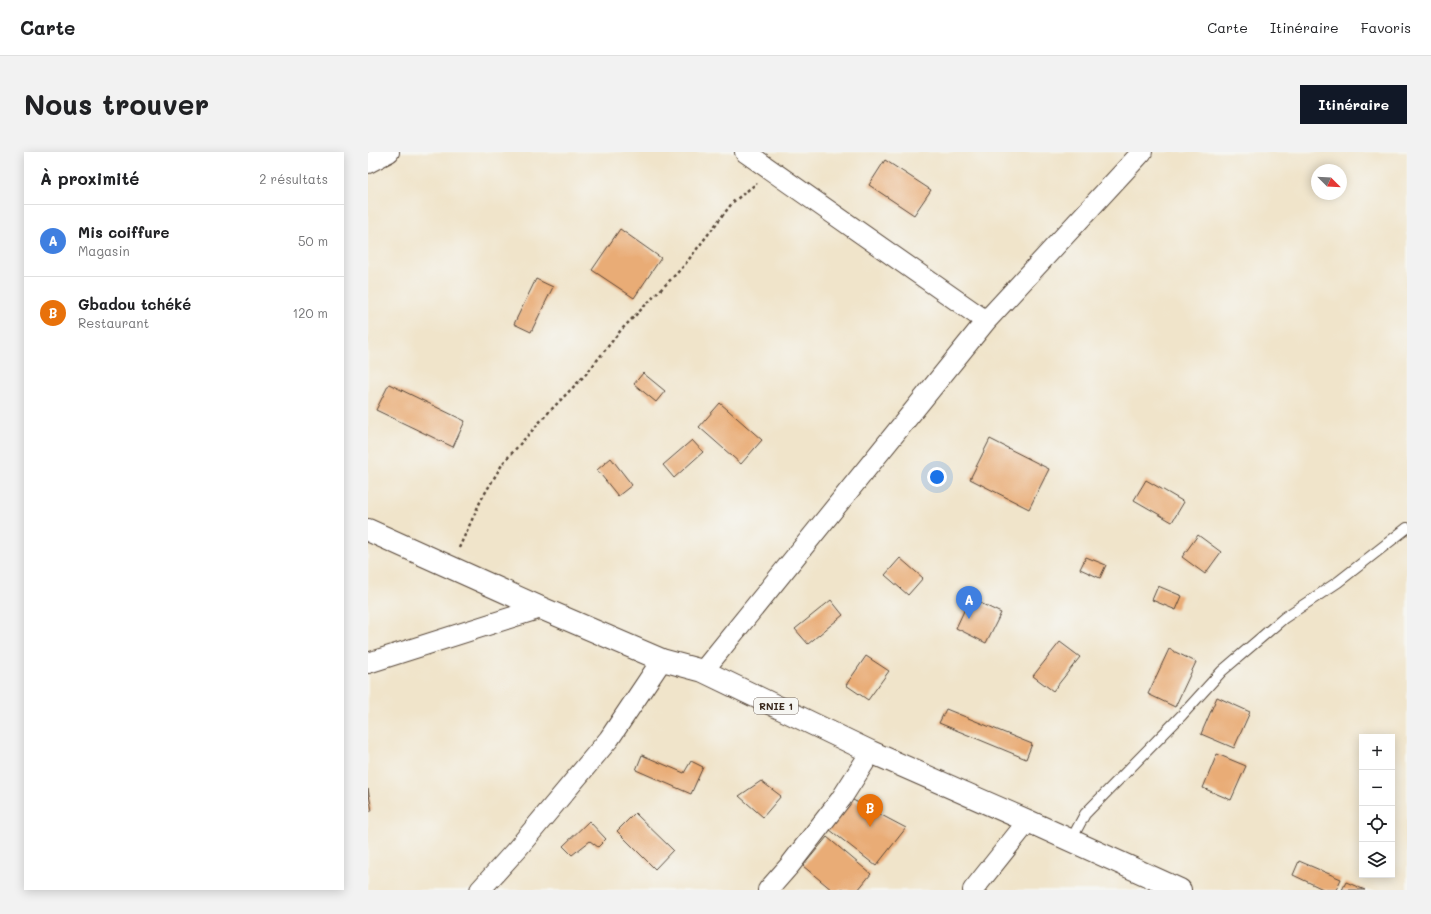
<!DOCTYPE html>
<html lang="fr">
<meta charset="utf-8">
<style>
body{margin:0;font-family:Mali,sans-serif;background:#f2f2f2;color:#202124}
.controls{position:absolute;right:12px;bottom:12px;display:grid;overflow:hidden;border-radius:0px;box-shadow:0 2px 10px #0003}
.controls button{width:36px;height:36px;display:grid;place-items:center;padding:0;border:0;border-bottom:1px solid #e0e0e0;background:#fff;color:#202124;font:20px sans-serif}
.compass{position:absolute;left:943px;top:12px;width:36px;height:36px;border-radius:50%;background:#fff;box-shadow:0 2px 10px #0003;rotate:114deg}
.you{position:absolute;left:569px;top:325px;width:14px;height:14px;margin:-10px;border:3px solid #fff;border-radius:50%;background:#1a73e8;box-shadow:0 0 0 6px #1a73e833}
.badge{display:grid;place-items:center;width:26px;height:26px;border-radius:50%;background:#111827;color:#fff;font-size:13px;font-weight:700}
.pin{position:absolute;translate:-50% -33px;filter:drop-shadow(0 1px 2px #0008)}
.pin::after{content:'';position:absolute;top:21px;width:14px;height:12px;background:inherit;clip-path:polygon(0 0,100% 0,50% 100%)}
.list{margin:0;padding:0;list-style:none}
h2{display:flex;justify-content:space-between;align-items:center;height:52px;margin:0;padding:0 16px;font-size:17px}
h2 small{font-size:13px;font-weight:400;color:#757577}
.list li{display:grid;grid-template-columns:26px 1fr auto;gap:12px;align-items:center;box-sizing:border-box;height:72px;padding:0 16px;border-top:1px solid #e0e0e0}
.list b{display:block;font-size:15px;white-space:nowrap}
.list p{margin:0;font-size:13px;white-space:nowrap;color:#757577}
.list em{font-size:13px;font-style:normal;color:#757577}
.icon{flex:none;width:22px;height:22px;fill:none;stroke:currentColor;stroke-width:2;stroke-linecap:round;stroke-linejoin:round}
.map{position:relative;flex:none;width:1039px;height:738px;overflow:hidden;border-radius:0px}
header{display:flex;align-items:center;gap:24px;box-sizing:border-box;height:56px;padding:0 20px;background:#fff;border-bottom:1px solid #e0e0e0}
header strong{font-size:19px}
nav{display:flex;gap:22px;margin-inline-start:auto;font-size:14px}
.intro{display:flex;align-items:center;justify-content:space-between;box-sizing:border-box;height:96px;padding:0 24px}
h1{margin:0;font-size:28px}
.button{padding:10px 18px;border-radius:0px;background:#111827;color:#fff;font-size:14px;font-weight:700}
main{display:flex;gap:24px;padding:0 24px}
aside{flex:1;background:#fff;border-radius:0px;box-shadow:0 2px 10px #0003}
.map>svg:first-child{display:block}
</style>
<header>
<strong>Carte</strong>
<nav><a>Carte</a><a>Itinéraire</a><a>Favoris</a></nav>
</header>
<div class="intro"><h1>Nous trouver</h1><a class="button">Itinéraire</a></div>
<main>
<aside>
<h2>À proximité<small>2 résultats</small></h2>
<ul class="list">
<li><span class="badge" style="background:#3f7fe0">A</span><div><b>Mis coiffure</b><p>Magasin</p></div><em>50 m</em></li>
<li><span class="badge" style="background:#e8710a">B</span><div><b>Gbadou tchéké</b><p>Restaurant</p></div><em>120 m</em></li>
</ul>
</aside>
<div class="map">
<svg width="1039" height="738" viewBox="0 0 1039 738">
<rect width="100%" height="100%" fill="#f6f6f2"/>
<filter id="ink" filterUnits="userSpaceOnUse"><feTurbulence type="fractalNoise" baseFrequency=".025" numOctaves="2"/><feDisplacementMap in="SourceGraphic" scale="8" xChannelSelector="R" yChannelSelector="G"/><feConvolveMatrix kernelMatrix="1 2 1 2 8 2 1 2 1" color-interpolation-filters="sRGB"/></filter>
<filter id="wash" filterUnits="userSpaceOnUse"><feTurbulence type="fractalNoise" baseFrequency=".012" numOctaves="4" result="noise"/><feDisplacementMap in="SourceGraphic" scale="16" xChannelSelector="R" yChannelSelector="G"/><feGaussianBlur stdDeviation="0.9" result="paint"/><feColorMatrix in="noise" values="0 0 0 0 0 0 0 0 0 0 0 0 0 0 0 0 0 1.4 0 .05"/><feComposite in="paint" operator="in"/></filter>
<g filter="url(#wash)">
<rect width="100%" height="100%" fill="#f0e4ca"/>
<g id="blocks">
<path fill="#e9ac76" d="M517,8L563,38L546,63L501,33Z
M252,77L293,106L266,146L224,118Z
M168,127L185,135L163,180L146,172Z
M275,221L297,239L288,250L266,232Z
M21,232L97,269L85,295L8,258Z
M352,251L394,288L373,312L331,275Z
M622,287L681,317L661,357L602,327Z
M324,288L335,300L306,326L295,313Z
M243,306L264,333L250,344L229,318Z
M778,328L816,350L804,370L766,348Z
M830,383L853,400L837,422L814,405Z
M718,405L738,413L732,426L712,417Z
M532,406L555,426L540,443L517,423Z
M790,434L814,444L808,458L784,448Z
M602,446L633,461L618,491L588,476Z
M463,448L475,463L440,492L427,477Z
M692,490L712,505L685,539L665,524Z
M801,497L828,510L807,555L780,542Z
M498,504L521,519L500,548L478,533Z
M849,545L882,560L866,596L833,582Z
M578,557L664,592L658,607L571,571Z
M849,602L878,614L863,648L835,636Z
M274,603L316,621L323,609L335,615L323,642L268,618Z
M393,629L413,644L395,665L371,644Z
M0,637L4,659H0Z
M485,648L538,676L508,714L457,674Z
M267,661L305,698L287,717L249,679Z
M221,669L238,687L230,695L222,689L204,703L195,694Z
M459,685L503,722L490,738H464L435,714Z
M931,709L973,727L968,738H957L925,723Z
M978,730L997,738H974Z"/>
</g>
</g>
<g filter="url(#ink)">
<use href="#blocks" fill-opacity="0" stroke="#564638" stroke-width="1"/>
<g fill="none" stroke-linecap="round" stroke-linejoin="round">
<defs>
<path id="lane" d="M703,688L717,662L814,563L854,519L916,466L970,430L1039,376"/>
<path id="street" d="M377,0L618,169
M0,11L21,0
M0,511L173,456
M335,519L618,169L774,0
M112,738L149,697L241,587L294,508
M400,738L422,713L473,647L503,600
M605,738L660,669"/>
<path id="highway" d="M0,378L173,456L294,508L335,519L503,600L660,669L812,738"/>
</defs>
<use href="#lane" stroke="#564638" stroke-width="12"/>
<use href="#street" stroke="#564638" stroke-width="22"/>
<use href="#highway" stroke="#564638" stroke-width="24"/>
<path stroke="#564638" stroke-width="2.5" stroke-dasharray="3 3" stroke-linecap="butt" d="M91,396L113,348L135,311L178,263L219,221L253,178L315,115L365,50L389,31"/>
<use href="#lane" stroke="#fff" stroke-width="10"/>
<use href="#street" stroke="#fff" stroke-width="20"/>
<use href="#highway" stroke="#fff" stroke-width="22"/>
</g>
</g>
<g text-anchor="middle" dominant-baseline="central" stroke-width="3" stroke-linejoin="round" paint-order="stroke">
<rect fill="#f6f6f2" stroke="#73675e" stroke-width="1" x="386" y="546" width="44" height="16" rx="3"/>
<g font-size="10" font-weight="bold" fill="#3b2a1e">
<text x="408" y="554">RNIE 1</text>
</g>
</g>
</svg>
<div class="controls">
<button>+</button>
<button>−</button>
<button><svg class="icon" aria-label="locate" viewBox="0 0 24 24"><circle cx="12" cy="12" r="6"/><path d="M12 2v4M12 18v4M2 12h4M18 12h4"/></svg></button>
<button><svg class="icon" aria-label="layers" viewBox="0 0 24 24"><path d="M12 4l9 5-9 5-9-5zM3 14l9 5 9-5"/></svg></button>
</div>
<svg class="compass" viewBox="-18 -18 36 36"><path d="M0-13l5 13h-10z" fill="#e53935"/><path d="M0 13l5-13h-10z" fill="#757577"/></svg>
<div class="you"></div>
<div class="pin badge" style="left:601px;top:467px;background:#3f7fe0">A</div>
<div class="pin badge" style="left:502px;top:675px;background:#e8710a">B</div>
</div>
</main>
